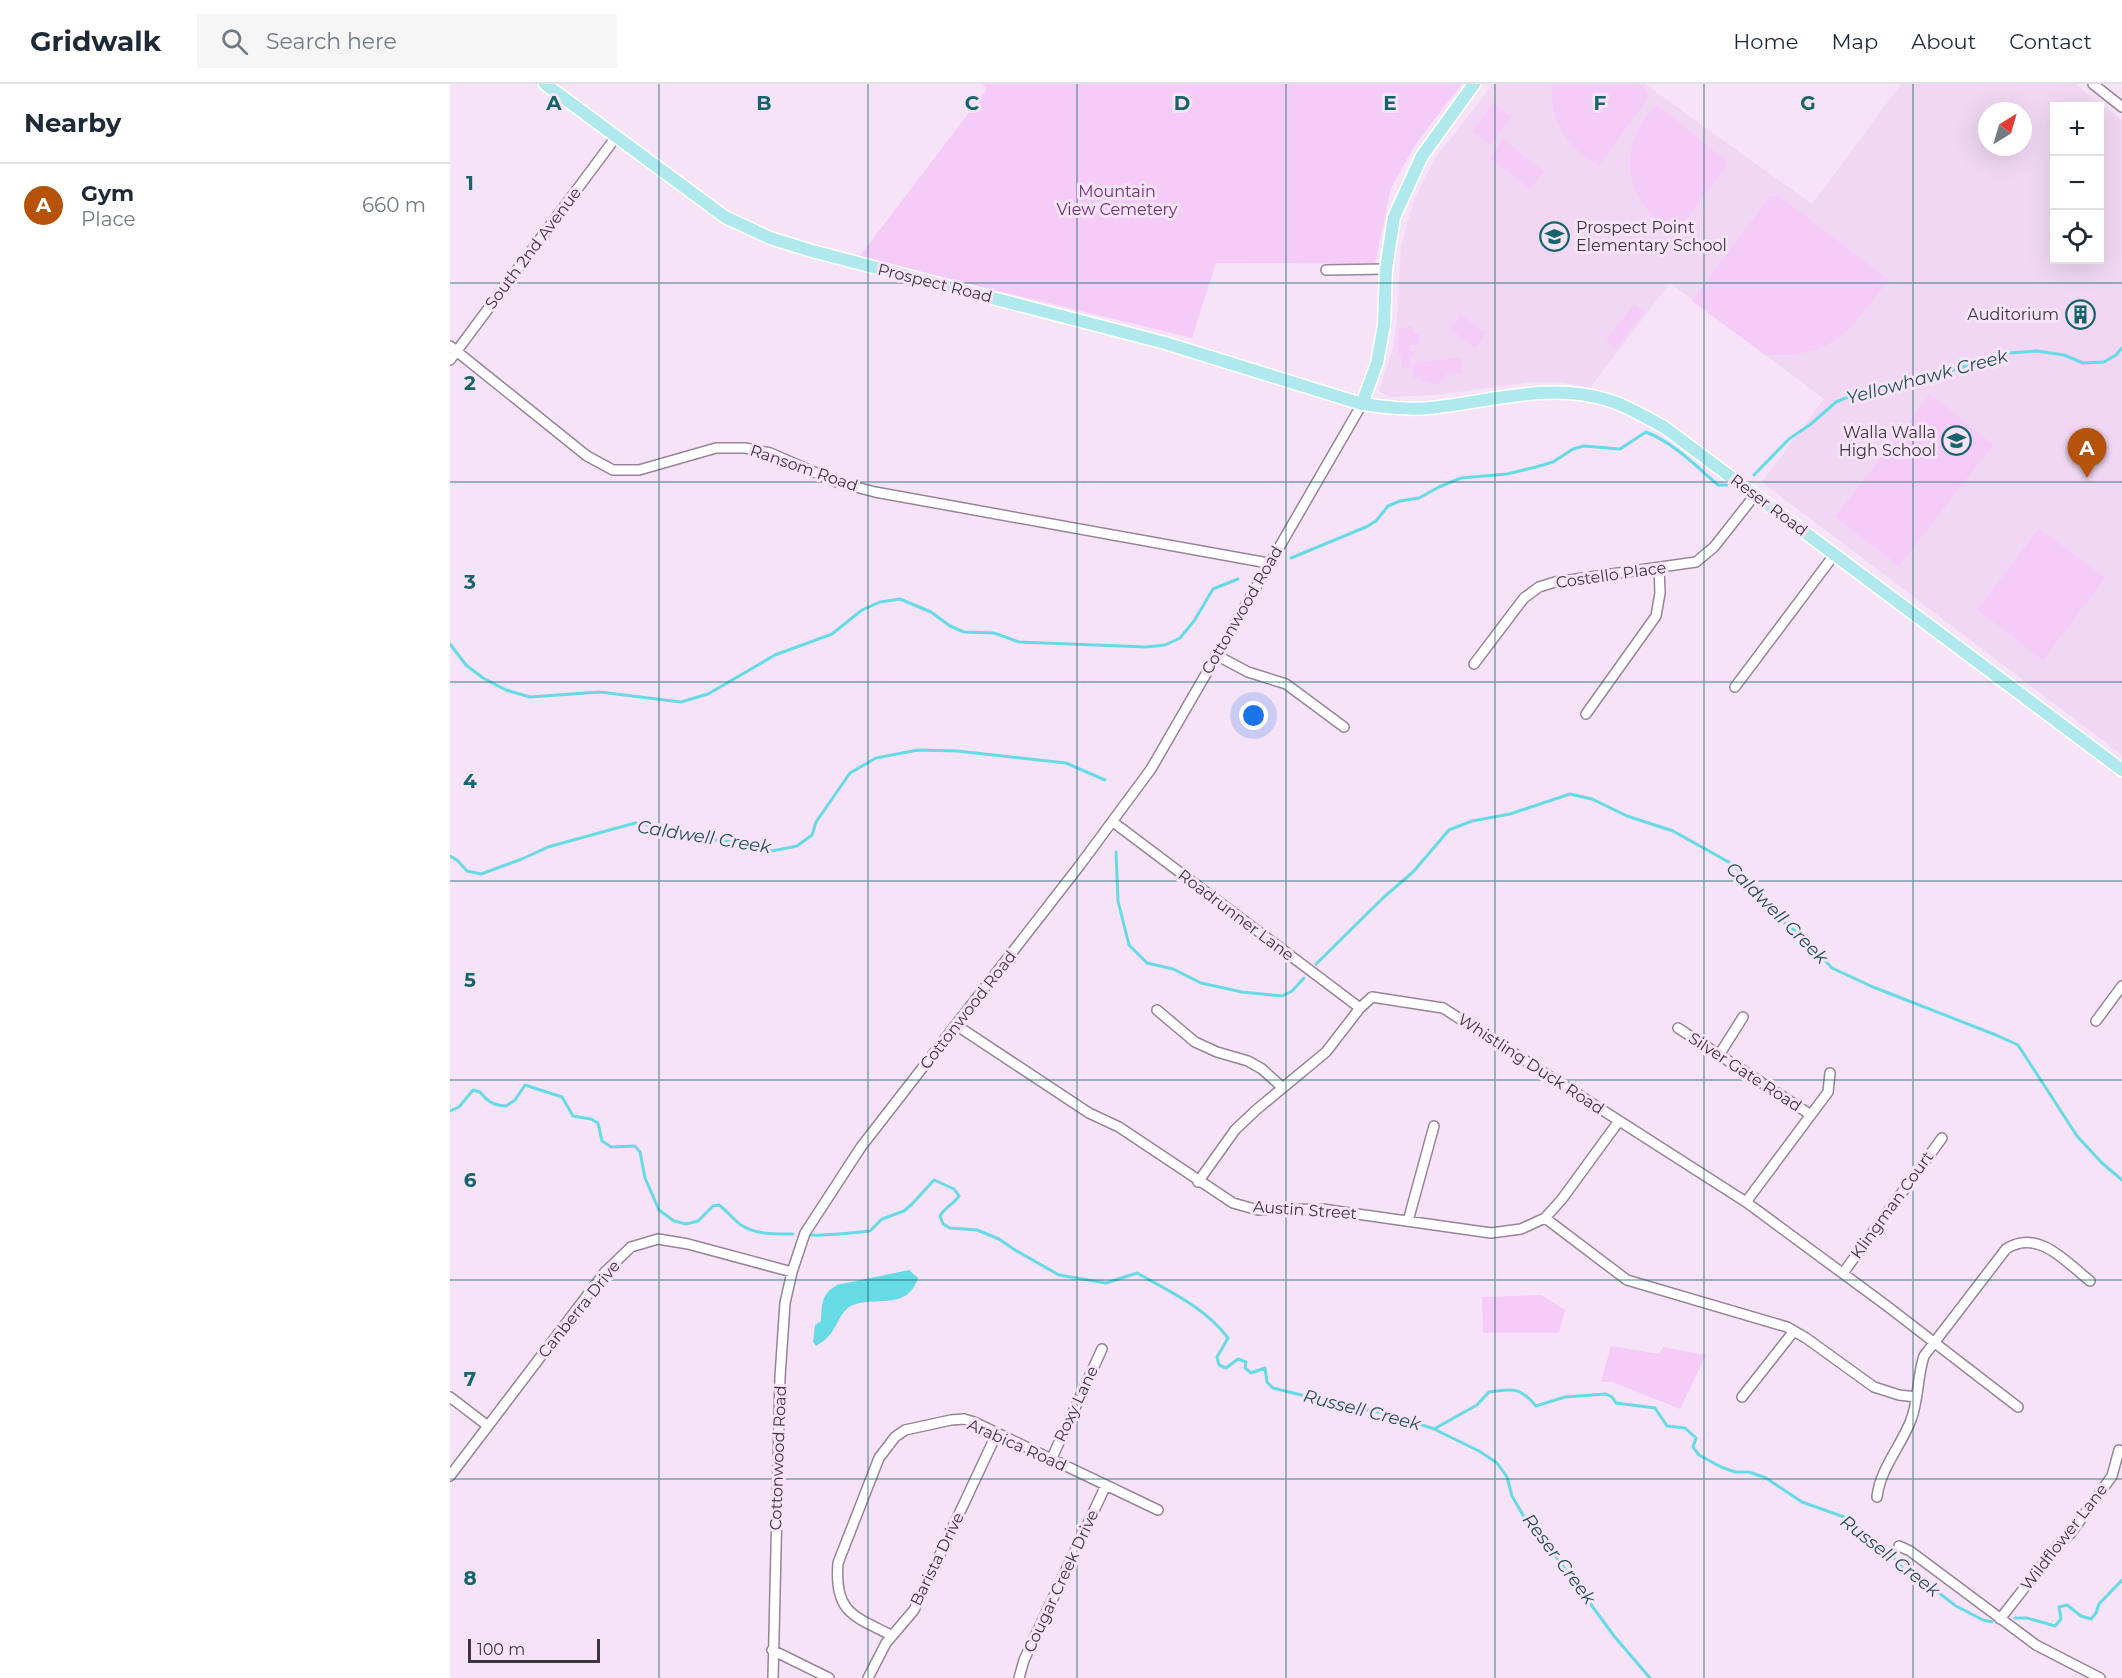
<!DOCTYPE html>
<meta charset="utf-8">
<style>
body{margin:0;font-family:Montserrat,sans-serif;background:#f6f6f7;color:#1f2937}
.controls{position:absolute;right:18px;top:18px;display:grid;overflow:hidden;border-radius:0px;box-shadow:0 6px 24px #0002}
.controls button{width:54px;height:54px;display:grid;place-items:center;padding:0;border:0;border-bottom:2px solid #e0e1e3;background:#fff;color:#1f2937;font:30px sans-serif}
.compass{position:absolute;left:1528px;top:18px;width:54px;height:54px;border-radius:50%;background:#fff;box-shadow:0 6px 24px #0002;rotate:37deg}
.scale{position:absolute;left:18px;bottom:15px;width:132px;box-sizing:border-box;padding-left:6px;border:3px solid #3d353e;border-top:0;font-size:16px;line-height:21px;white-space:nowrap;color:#3d353e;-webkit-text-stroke:4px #f7e3f8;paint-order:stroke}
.you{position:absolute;left:804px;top:632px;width:21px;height:21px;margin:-15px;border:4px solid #fff;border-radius:50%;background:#1a73e8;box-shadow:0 0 0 9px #1a73e833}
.badge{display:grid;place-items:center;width:39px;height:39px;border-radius:50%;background:#b45309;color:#fff;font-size:20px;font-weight:700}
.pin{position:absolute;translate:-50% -50px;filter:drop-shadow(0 2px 3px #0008)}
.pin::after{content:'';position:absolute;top:32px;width:21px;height:18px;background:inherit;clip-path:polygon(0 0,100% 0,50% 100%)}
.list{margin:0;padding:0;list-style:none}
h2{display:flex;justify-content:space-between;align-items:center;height:78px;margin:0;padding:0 24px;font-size:26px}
h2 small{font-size:20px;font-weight:400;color:#747a83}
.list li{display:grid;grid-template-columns:39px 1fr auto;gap:18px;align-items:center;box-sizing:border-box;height:84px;padding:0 24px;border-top:2px solid #e0e1e3}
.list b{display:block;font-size:22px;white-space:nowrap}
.list p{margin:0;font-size:20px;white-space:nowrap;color:#747a83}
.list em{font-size:20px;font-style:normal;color:#747a83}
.icon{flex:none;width:33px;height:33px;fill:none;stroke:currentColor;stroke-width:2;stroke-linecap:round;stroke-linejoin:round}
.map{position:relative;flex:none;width:1672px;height:1594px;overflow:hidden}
header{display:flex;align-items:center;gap:36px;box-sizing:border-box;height:84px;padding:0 30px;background:#fff;border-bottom:2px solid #e0e1e3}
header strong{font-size:28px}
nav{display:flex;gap:33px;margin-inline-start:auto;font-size:21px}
.search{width:420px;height:54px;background:#f6f6f7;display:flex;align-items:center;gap:15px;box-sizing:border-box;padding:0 21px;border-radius:0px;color:#747a83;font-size:22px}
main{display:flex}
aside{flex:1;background:#fff}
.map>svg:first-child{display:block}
</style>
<header>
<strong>Gridwalk</strong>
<div class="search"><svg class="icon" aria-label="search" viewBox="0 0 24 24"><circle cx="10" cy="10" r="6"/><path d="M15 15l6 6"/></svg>Search here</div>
<nav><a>Home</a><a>Map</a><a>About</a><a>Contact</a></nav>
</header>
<main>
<aside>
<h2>Nearby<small></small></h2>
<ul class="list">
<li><span class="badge">A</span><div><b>Gym</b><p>Place</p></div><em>660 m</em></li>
</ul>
</aside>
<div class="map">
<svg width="1672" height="1594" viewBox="0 0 1672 1594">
<rect width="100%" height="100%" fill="#f7e3f8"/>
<path fill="#f1d7f3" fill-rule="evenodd" d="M1043,0H1195L1362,120L1451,0H1625L1672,36V671L1312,398L1374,315L1220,199L1140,304L1109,298H1080L987,311L940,313L929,307L943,263L947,237L951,162L963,119L984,76ZM1604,22H1650V176H1604ZM1537,27H1573V63H1537Z"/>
<path fill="#f5ccf8" d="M532,0H1012L967,58L941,104L925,180L766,179L742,254L409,173L537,5Z
M1102,0H1187L1197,7L1198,14L1149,81C1117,65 1099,36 1102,0Z
M1043,19L1062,33L1040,61L1023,49V46Z
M1207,21L1275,76L1276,83L1226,148C1174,122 1164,61 1207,21Z
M1053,55L1094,87L1080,105L1040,74Z
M1320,112H1329L1439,196L1402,242L1388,254L1372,264L1344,271H1315L1242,217Z
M1184,220L1194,228L1166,265L1156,257Z
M1011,231L1036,249L1025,264L1000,245Z
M962,242L963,250H969V261H961V267H964V272L960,273L961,283L952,284L951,270H948L949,247L947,245Z
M1011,274L1012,289L997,290L988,301L963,294L962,282L968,278Z
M1480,310L1543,361L1449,482L1385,433Z
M1589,444L1655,494L1593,576L1527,526Z
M1091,1211L1115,1226L1109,1249H1033L1032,1213Z
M1161,1262L1209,1270L1213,1263L1256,1271L1230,1325L1162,1298H1151Z"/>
<path fill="#66dae5" d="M459,1186L468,1194C457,1227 427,1212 403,1221C390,1226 387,1245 377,1254C374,1257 369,1260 366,1262L363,1258L365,1241L371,1237C372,1220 371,1210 387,1201Z"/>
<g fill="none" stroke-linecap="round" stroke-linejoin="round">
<path stroke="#66dae5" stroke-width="3" d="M1304,391L1339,355L1361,340L1386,318L1398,313L1446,303L1466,294L1491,290L1558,269L1587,267L1614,271L1633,279L1654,278L1666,271L1672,264
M841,474L916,443L926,437L938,422L950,417L969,414L989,403L1011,394L1057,390L1086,383L1103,378L1123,365L1134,362L1170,365L1196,348C1224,359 1246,382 1268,401H1277
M0,560L16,581L33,594L56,606L80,613L150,608L231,618L258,610L325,571L382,550L412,526L430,518L450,515L481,528L500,542L514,548L544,549L569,558L696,563L715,561L730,554L744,537L763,505L788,495
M666,768L668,817L679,861L697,879L723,885L751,899L792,908L832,912L842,907L854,894
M0,772L7,776L17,787L31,790L72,775L98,763L185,739L232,747L270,757L294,758L322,767L347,762L362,751L366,738L400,689L426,674L468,666L508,667L616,679L655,696
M866,880L934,813L963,788L999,746L1022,737L1060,730L1120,710L1142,715L1177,732L1223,747L1284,781L1324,830L1355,855L1382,884L1423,903L1546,951L1568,961L1627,1052L1652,1079L1672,1096
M0,1027L9,1023L23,1006L30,1008C38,1018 43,1021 56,1022L65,1016L75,1001L112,1013L123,1032L141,1035L148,1039L152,1057L161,1063L185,1062L190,1068L195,1094L209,1126L224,1137L236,1140L248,1137L263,1122L269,1121C277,1127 283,1135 291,1141C306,1151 326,1150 343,1150
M361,1151C381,1152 400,1149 420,1147L432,1135L454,1127L462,1120L484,1096L504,1105L509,1112C504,1120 495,1123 490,1132L493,1140L500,1144L527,1146L549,1155L565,1166L609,1191L656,1199L687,1189C719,1207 756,1224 778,1254L767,1273L769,1281L776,1284L788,1275L796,1278L795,1284L801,1289L815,1284L817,1298L823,1304L900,1323L940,1330L984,1345L1027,1321L1039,1308C1063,1305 1069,1302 1086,1322L1115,1313L1156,1310L1162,1313L1166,1319L1205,1324L1217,1342L1235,1344L1246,1354L1243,1363L1249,1371L1271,1383L1285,1388H1299L1316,1394L1352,1418L1397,1434L1437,1466L1456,1488L1481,1503L1506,1522L1533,1536L1542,1538
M984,1345L1029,1367L1047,1379L1057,1393L1062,1412L1077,1438L1096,1459L1164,1552L1200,1594
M1565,1534H1577L1605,1542L1611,1535L1609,1523L1617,1521L1631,1532L1641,1535L1646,1529L1649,1520L1672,1496"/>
<defs>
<path id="minor" d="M1643,0L1672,23
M876,186L936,185
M0,262L137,372L163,386H189L266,364H295L320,369L387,398L425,408L818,479
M0,276L166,53
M766,571L798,588L836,600L894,643
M1024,580L1074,514L1089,503L1105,498L1246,478L1264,463L1305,411
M1285,603L1384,471
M1136,630L1206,532L1210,509L1209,484
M663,738L910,924
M707,926L745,958L767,968L798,977L812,985L833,1004
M1646,937L1672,902
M506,941L639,1029L669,1043L783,1119L808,1126L872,1125L1041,1149L1071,1145L1095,1134L1112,1115L1169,1037
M1228,944L1361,1031
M1269,971L1293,933
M748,1098L785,1046L806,1026L876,968L910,924L922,913L993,924L1296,1118L1437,1222L1568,1323
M1296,1118L1378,1008L1380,989
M1095,1134L1177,1196L1337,1243L1356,1254L1424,1303L1449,1311L1466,1313
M958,1137L984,1042
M1393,1189L1492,1054
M0,1313L38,1342
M1292,1313L1344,1247
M601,1376L652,1265
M0,1392L155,1188L181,1163L208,1155L238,1160L342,1188
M1427,1413C1430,1385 1451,1362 1461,1336C1469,1315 1467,1293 1474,1272L1556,1165C1588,1144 1616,1178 1640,1197
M1449,1462L1460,1467L1586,1561L1650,1594
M1550,1535L1608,1461L1621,1449L1662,1392L1669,1366
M441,1551C403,1532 384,1528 388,1479L429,1374L445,1353L455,1346L501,1336L514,1335L524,1338L708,1426
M322,1566L379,1594
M323,1594L330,1293L335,1219L342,1188L355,1149L411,1063L630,781L701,685L912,320
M418,1594L436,1559L464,1526L547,1349
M569,1594L574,1576L656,1401"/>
<path id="major" d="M95,0L275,133L320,154L362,167L715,259L912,320C934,323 957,326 980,324C1041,318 1100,297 1161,317C1179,323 1197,334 1214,343L1672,686
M912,320L927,279L934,241L936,185L944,133L972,72L1024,0"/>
</defs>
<use href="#minor" stroke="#978498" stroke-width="12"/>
<use href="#major" stroke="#fff" stroke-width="15"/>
<use href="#minor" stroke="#fff" stroke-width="9"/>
<use href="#major" stroke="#afe9ee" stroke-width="12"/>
</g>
<path fill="none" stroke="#15646b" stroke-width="1.5" stroke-opacity="0.55" d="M209,0V1594M418,0V1594M627,0V1594M836,0V1594M1045,0V1594M1254,0V1594M1463,0V1594M0,199H1672M0,398H1672M0,598H1672M0,797H1672M0,996H1672M0,1196H1672M0,1395H1672"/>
<defs>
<symbol id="school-ring" viewBox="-11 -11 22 22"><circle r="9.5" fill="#f7e3f8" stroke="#15646b" stroke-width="1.5"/><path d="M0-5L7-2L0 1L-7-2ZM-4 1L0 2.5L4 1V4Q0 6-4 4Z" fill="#15646b"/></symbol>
<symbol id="building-ring" viewBox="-11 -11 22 22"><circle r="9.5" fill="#f7e3f8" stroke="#15646b" stroke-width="1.5"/><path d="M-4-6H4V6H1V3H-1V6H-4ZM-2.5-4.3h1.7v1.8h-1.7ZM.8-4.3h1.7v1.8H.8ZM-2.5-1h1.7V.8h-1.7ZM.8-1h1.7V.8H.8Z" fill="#15646b"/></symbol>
</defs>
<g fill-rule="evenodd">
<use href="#school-ring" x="1088" y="136" width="33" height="33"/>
<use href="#building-ring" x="1614" y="214" width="33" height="33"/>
<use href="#school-ring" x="1490" y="340" width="33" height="33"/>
</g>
<g text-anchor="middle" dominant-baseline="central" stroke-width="6" stroke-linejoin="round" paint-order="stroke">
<g font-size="16" fill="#702d76" stroke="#f7e3f8">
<text x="667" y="107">Mountain<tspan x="667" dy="18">View Cemetery</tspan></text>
</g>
<g font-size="16" fill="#3d353e" stroke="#f7e3f8" text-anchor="end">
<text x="1126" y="143" text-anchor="start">Prospect Point<tspan x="1126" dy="18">Elementary School</tspan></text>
<text x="1609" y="230">Auditorium</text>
<text x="1486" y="348">Walla Walla<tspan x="1486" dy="18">High School</tspan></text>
</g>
<g font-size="16" fill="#3d353e" stroke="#f7e3f8">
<text transform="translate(83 164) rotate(-53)">South 2nd Avenue</text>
<text transform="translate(485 199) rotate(14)">Prospect Road</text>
<text transform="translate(354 384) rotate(19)">Ransom Road</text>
<text transform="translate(1319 421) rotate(37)">Reser Road</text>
<text transform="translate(1161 491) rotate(-8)">Costello Place</text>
<text transform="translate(792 526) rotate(-60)">Cottonwood Road</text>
<text transform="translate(786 831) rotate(37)">Roadrunner Lane</text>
<text transform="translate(518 926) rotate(-52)">Cottonwood Road</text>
<text transform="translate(1081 980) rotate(33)">Whistling Duck Road</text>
<text transform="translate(1295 988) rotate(33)">Silver Gate Road</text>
<text transform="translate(1442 1121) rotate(-54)">Klingman Court</text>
<text transform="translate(855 1126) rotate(4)">Austin Street</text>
<text transform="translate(129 1225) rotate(-51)">Canberra Drive</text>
<text transform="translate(626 1320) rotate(-65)">Roxy Lane</text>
<text transform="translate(567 1361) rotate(24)">Arabica Road</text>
<text transform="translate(328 1374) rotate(-88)">Cottonwood Road</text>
<text transform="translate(1614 1453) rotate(-52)">Wildflower Lane</text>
<text transform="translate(487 1475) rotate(-64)">Barista Drive</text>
<text transform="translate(611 1497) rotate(-65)">Cougar Creek Drive</text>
</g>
<g font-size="18" font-style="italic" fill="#1e5156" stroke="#f7e3f8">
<text transform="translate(1477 293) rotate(-15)">Yellowhawk Creek</text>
<text transform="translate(254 753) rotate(9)">Caldwell Creek</text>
<text transform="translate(1327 829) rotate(45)">Caldwell Creek</text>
<text transform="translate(912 1326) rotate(14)">Russell Creek</text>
<text transform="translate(1440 1472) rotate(38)">Russell Creek</text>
<text transform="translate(1109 1475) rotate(53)">Reser Creek</text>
</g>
</g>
<g font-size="20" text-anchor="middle" font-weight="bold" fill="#15646b" stroke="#f7e3f8" stroke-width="6" stroke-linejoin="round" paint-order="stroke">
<text x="104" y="26">A</text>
<text x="314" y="26">B</text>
<text x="522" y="26">C</text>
<text x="732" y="26">D</text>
<text x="940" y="26">E</text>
<text x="1150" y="26">F</text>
<text x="1358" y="26">G</text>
<text x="20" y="106">1</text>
<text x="20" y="306">2</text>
<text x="20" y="505">3</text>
<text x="20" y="704">4</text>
<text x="20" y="903">5</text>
<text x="20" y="1103">6</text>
<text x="20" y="1302">7</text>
<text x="20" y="1501">8</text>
</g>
</svg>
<div class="controls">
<button>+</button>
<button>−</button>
<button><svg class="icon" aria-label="locate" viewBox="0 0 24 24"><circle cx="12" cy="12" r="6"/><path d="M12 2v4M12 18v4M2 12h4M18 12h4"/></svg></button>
</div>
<svg class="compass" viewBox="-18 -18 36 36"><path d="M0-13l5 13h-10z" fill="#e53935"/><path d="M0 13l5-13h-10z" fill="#747a83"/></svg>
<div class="scale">100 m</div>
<div class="you"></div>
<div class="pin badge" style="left:1637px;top:394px">A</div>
</div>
</main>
